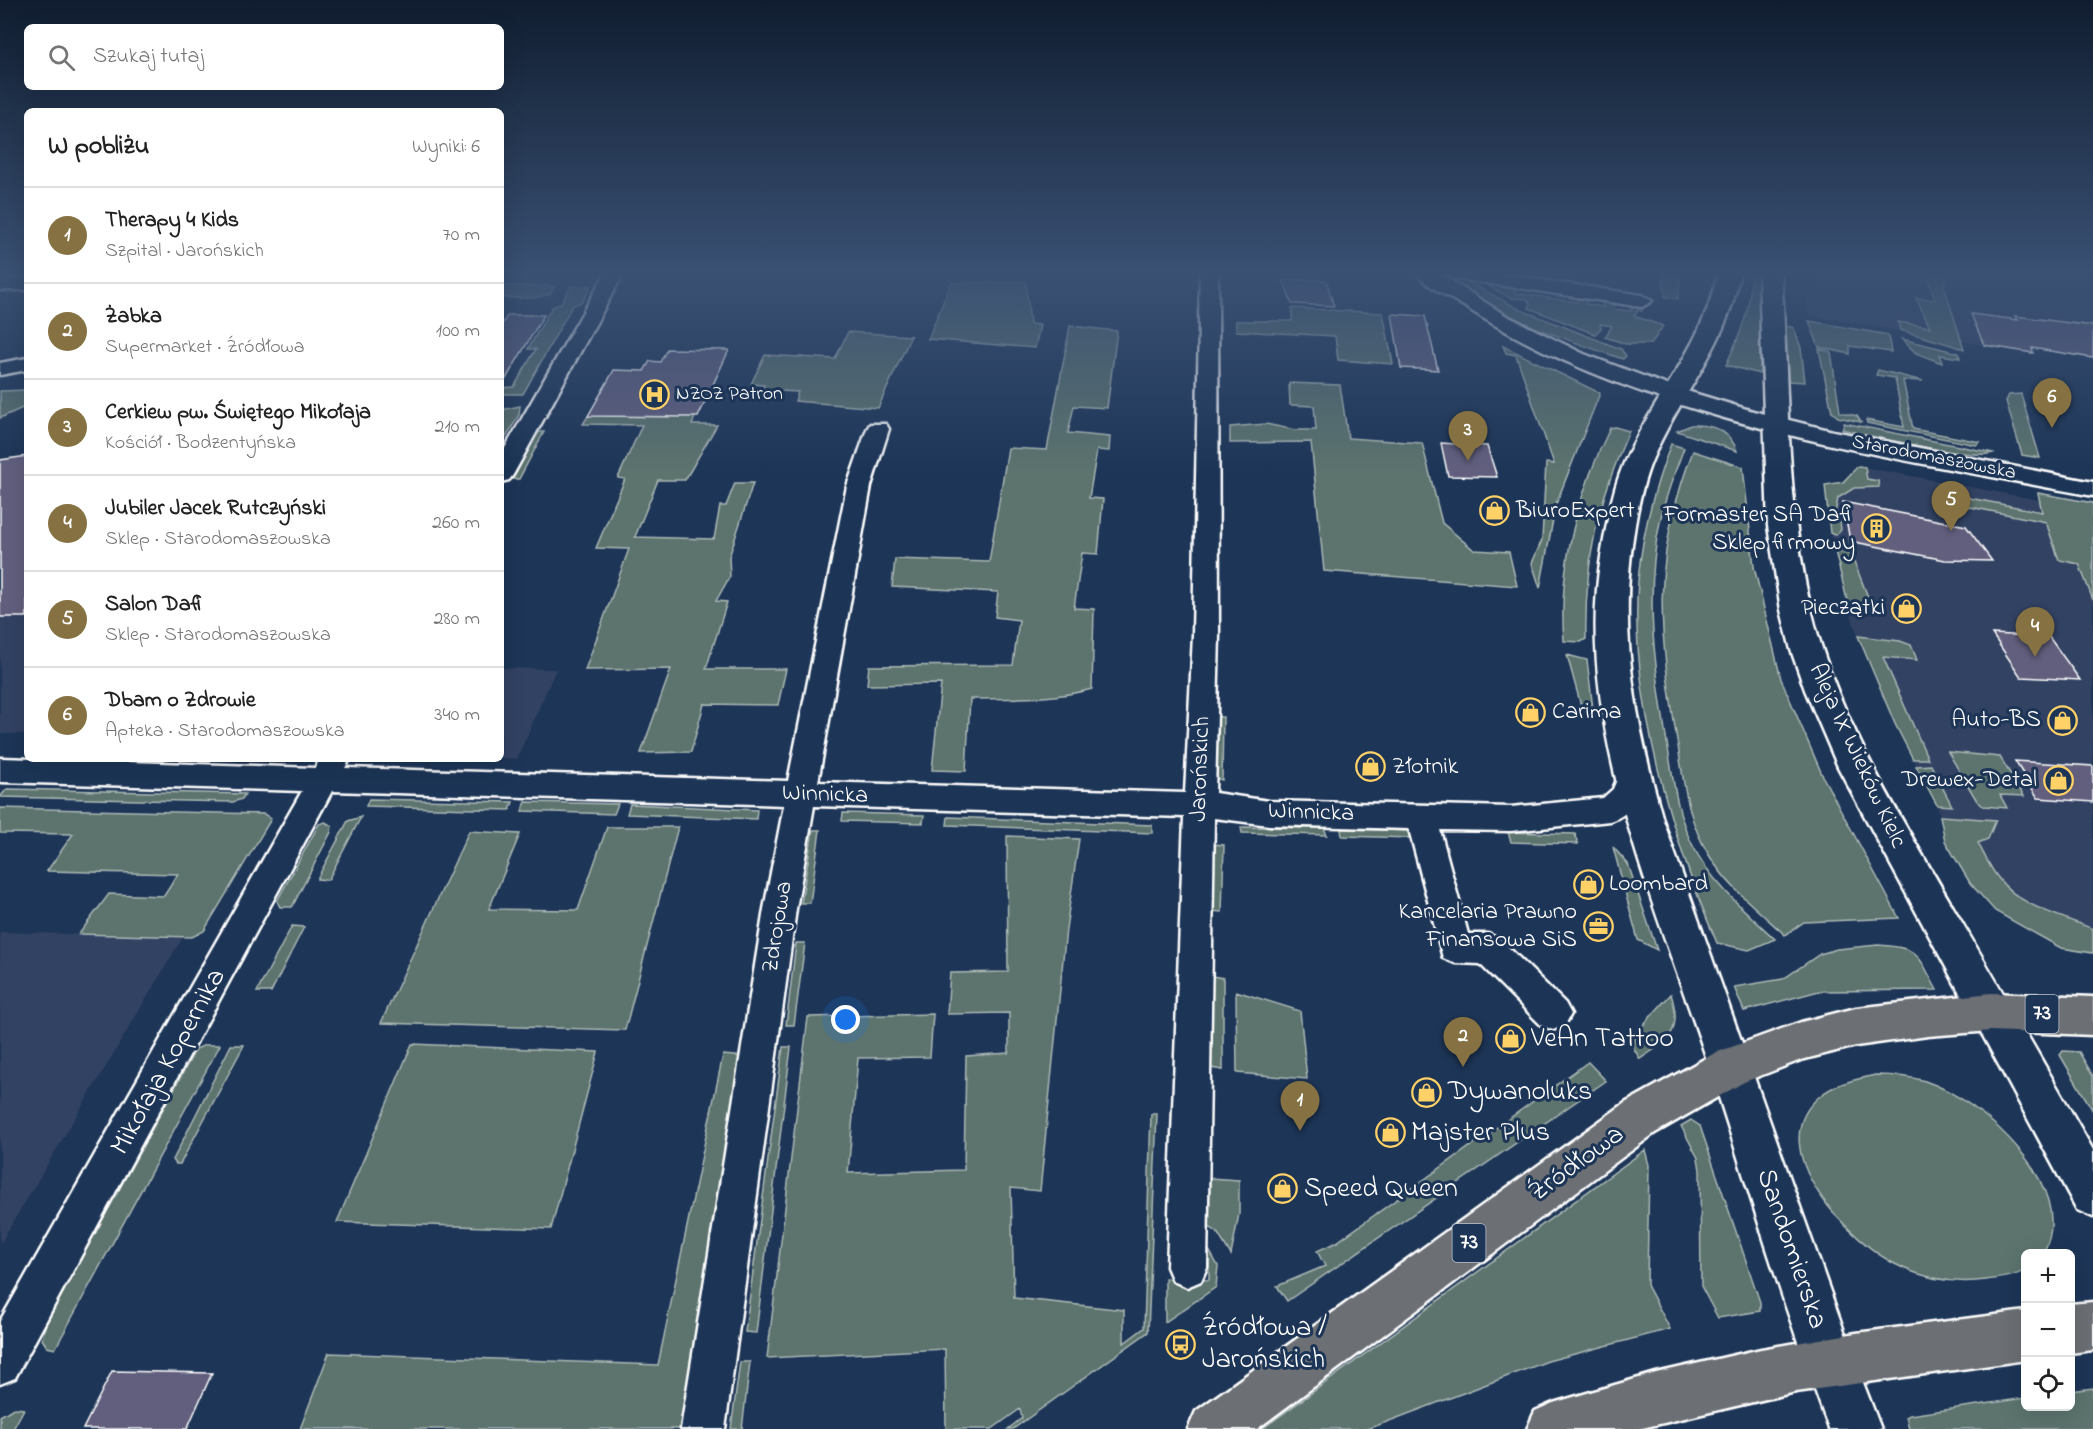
<!DOCTYPE html>
<html lang="pl">
<meta charset="utf-8">
<style>
body{margin:0;font-family:"Indie Flower",sans-serif;background:#f6f6f6;color:#222}
.controls{position:absolute;right:18px;bottom:18px;display:grid;overflow:hidden;border-radius:9px;box-shadow:0 6px 24px #0002}
.controls button{width:54px;height:54px;display:grid;place-items:center;padding:0;border:0;border-bottom:2px solid #e0e0e0;background:#fff;color:#222;font:30px sans-serif}
.you{position:absolute;left:846px;top:1020px;width:21px;height:21px;margin:-15px;border:4px solid #fff;border-radius:50%;background:#1a73e8;box-shadow:0 0 0 9px #1a73e833}
.badge{display:grid;place-items:center;width:39px;height:39px;border-radius:50%;background:#857141;color:#fff;font-size:20px;font-weight:700}
.pin{position:absolute;translate:-50% -50px;filter:drop-shadow(0 2px 3px #0008)}
.pin::after{content:'';position:absolute;top:32px;width:21px;height:18px;background:inherit;clip-path:polygon(0 0,100% 0,50% 100%)}
.list{margin:0;padding:0;list-style:none}
h2{display:flex;justify-content:space-between;align-items:center;height:78px;margin:0;padding:0 24px;font-size:26px}
h2 small{font-size:20px;font-weight:400;color:#767676}
.list li{display:grid;grid-template-columns:39px 1fr auto;gap:18px;align-items:center;box-sizing:border-box;height:96px;padding:0 24px;border-top:2px solid #e0e0e0}
.list b{display:block;font-size:22px;white-space:nowrap}
.list p{margin:0;font-size:20px;white-space:nowrap;color:#767676}
.list em{font-size:20px;font-style:normal;color:#767676}
.icon{flex:none;width:33px;height:33px;fill:none;stroke:currentColor;stroke-width:2;stroke-linecap:round;stroke-linejoin:round}
.map{position:relative;flex:none;width:2093px;height:1429px;overflow:hidden}
.search{position:absolute;background:#fff;box-shadow:0 6px 24px #0002;left:24px;top:24px;width:480px;height:66px;display:flex;align-items:center;gap:15px;box-sizing:border-box;padding:0 21px;border-radius:9px;color:#767676;font-size:22px}
.panel{position:absolute;background:#fff;box-shadow:0 6px 24px #0002;left:24px;top:108px;width:480px;height:654px;border-radius:9px}
.map>svg:first-child{display:block}
</style>
<div class="map">
<svg width="2093" height="1429" viewBox="0 0 2093 1429">
<rect width="100%" height="100%" fill="#1d3557"/>
<filter id="ink" filterUnits="userSpaceOnUse"><feTurbulence type="fractalNoise" baseFrequency=".0167" numOctaves="2"/><feDisplacementMap in="SourceGraphic" scale="12" xChannelSelector="R" yChannelSelector="G"/><feConvolveMatrix kernelMatrix="1 2 1 2 8 2 1 2 1" color-interpolation-filters="sRGB"/></filter>
<g filter="url(#ink)">
<path fill="#324263" d="M1814,272H2093V359L2033,348V353L1809,316L1806,298L1817,289Z
M1858,466L2039,500L2059,559L2079,564L2093,600V929L2033,905L2008,890L1998,878L1977,842L1988,839L1993,825L1942,824L1937,805L1895,724L1858,636L1850,612L1830,533L1825,485L1843,482Z
M0,617H27V734H0Z
M501,668L556,669L517,759L501,758Z
M0,932L183,937L0,1244Z"/>
<path fill="#5b736e" stroke="#adb9b6" stroke-width="1.5" d="M1662,272H1681L1678,299L1665,297Z
M1750,272H1758L1760,374L1726,365C1740,335 1753,305 1750,272Z
M1942,273L1947,275L1944,286L1964,349L1900,330L1898,322L1930,327L1916,298L1935,300L1927,277L1908,274Z
M1451,278H1461L1521,310L1621,349L1626,356L1623,359C1570,341 1492,316 1451,278Z
M1476,279L1513,286L1516,293L1577,302L1578,296L1586,297V304L1603,307V301L1613,302L1614,309L1631,311V303L1642,305V311L1638,310L1634,316L1663,326L1651,344H1626L1605,337L1612,326L1600,324L1601,328L1595,334L1529,308L1530,303L1527,299L1510,298Z
M1026,282L1030,324L1040,325L1035,348L928,339L951,283Z
M501,286H555L550,294L534,298H501Z
M571,286H591L583,301L572,306L523,394H501V388L514,387L536,349H528L552,307L561,303Z
M1292,308L1383,313L1393,364L1338,360L1335,336L1236,331V321H1292Z
M1809,321L1888,335L1891,352L1850,346V354L1819,347Z
M1070,326L1117,331L1107,408L1074,406L1068,433L1110,437L1109,451L1097,450L1089,498L1103,499L1098,554L1082,553L1074,608L1094,609L1092,689C1053,700 1010,698 970,699L966,771L932,770L941,684L867,685L869,666L1013,665L1019,620L995,617L998,592L892,587L895,559L989,562L1008,448L1047,450Z
M1786,326L1794,328L1801,348L1805,382L1788,381Z
M848,332L911,336L878,408L795,401L798,392L762,390L764,385L751,384L765,355L835,359Z
M1902,339L1959,353L1960,358L1940,355L1942,363L1916,353Z
M1503,346L1600,393L1556,504L1540,588L1532,563L1542,540L1546,463L1554,464L1516,355L1506,353Z
M1819,349L1831,352L1840,412L1857,416L1861,422L1838,417L1832,412Z
M1878,370L1923,381L1903,380L1913,429L1980,442L1976,445L1867,423L1866,420L1904,427L1895,378L1876,375Z
M1289,383L1340,385L1348,438L1422,443L1442,523L1474,550L1509,552L1517,586L1324,571L1311,442L1230,443V427L1266,424L1295,430H1316L1314,406L1290,405Z
M27,390V406L0,418V391Z
M2021,394L2040,458L2022,455L2006,401L2009,395Z
M520,406L519,415L501,446V410Z
M588,416L695,417L692,425H717L685,480H658L635,537L714,539L720,506H726L735,483H753L729,557L730,576L716,601L727,602L706,669H786L778,705L704,704L691,752L641,753L671,669L585,670L629,549L596,548L625,479L618,478L642,425L583,424Z
M1844,423L1993,453C1971,460 1869,436 1842,429Z
M1691,425C1712,424 1730,430 1737,451L1677,431Z
M1615,427L1629,431C1598,502 1584,561 1586,639L1581,642L1564,641C1558,567 1578,494 1610,428Z
M536,432H544L519,479H511L509,477Z
M1671,444L1684,448C1675,472 1665,496 1660,522C1644,595 1655,669 1667,743C1673,777 1676,812 1692,844C1709,880 1746,912 1775,939L1749,950L1717,943C1672,839 1629,695 1638,581C1642,534 1654,488 1671,444Z
M1693,451L1743,467L1754,567L1781,679L1824,779L1899,918L1804,922L1785,935C1759,911 1727,886 1709,855C1688,822 1684,784 1678,746C1659,632 1650,562 1693,451Z
M1858,466L1865,467L1867,479L1878,481L1879,487L1854,488L1838,498L1835,513L1839,514L1841,530L1834,535L1830,533L1825,485L1843,482Z
M1938,492L2042,512L2038,493L2093,503V600L2079,564L2059,560L2046,522L1940,501Z
M1835,551L1851,554L1870,602L1868,609L1862,612H1850Z
M1858,636L1900,641L1911,645L1917,660L1883,657L1928,759H1913L1895,724Z
M1567,655L1587,660L1593,709L1583,713Z
M1218,717H1223L1222,780L1212,777V721Z
M1948,752L2000,757L2024,796L2000,795L2007,808L1983,806L1977,801Z
M1931,765L1952,806L1937,805L1916,766Z
M7,789L245,794L242,799L233,802L0,797Z
M369,799L513,802L510,810L366,806Z
M526,802L618,804L614,814L522,811Z
M630,804L757,810L756,819L627,814Z
M0,808L264,814L271,819L204,931L192,937L79,934L109,894L164,896L178,874L47,871L73,834L0,833Z
M843,813L924,815L923,823L842,821Z
M1940,816L1996,820L1988,839L1978,843C1984,854 1990,868 1999,879C2020,907 2062,916 2093,929V953L2061,948L1995,911L1970,883L1945,841Z
M361,817L328,880L317,879L348,821Z
M948,817L1152,825V833L947,825Z
M325,822L332,826L331,832L292,907H280L277,901L319,824Z
M607,827H678L625,1030L381,1023L469,831L520,834L489,909L578,910Z
M1241,827L1324,828L1327,835L1242,833Z
M1341,829L1411,831L1412,838L1342,836Z
M813,830H820L810,903H801Z
M1508,832L1575,834L1578,844L1511,842Z
M1007,836L1079,839L1066,929L1040,1191L1011,1188L1014,1298L1124,1310V1343L1144,1328L1151,1114H1157L1148,1332L1013,1429H1008L1022,1418L1020,1409L992,1429H946L945,1349L767,1358L808,1017L933,1014L930,1057L858,1058L848,1173L964,1170L966,1056L1009,1053V1013L947,1014L950,973L1008,972Z
M1212,844L1224,845L1222,912L1210,911Z
M1613,847L1628,864L1657,950L1638,940Z
M292,926L304,927L271,992H257Z
M796,943H805L794,1025H786Z
M1878,945C1921,947 1918,956 1937,990L1819,991L1744,1011L1734,987L1783,979L1820,954L1837,949Z
M1212,976L1223,978V1070L1211,1068Z
M1236,991L1300,1011L1307,1079L1237,1073Z
M1671,994C1683,1032 1669,1040 1640,1059L1634,1049L1635,1034Z
M412,1044L598,1052L551,1229L337,1222Z
M205,1045H220L55,1349L47,1347L42,1339L46,1323L196,1049Z
M231,1045H244L180,1164H176L173,1160Z
M783,1047H791L756,1333L745,1332Z
M2063,1051L2079,1052L2093,1076V1111L2060,1055Z
M723,1055L745,1057L683,1429H300L329,1353L658,1365Z
M1588,1062L1606,1081L1287,1301L1277,1286L1325,1266L1317,1251L1337,1242Z
M1875,1075C1892,1075 1909,1076 1925,1081C1982,1100 2080,1188 2043,1253L2026,1254L2025,1270C2015,1277 1999,1278 1986,1280C1956,1284 1929,1280 1901,1267C1852,1245 1757,1148 1820,1096C1835,1083 1856,1080 1875,1075Z
M1691,1120L1700,1126L1760,1302V1311L1718,1318L1701,1286L1700,1170L1698,1158L1681,1126Z
M1645,1150L1649,1165L1647,1285L1670,1329L1548,1361L1368,1429H1262Z
M1209,1178L1239,1180V1214L1231,1255L1217,1232L1208,1226Z
M1209,1250L1218,1266L1216,1287L1165,1322V1278L1209,1280Z
M740,1362H750L742,1429H731Z
M2093,1388V1429H1909L1906,1417L1910,1415L2025,1398L2026,1406H2070L2071,1391Z
M14,1408L24,1409L13,1429H0V1416Z"/>
<path fill="#625f7e" stroke="#fff" stroke-width="1.5" d="M1283,280H1326L1334,306L1292,304Z
M1392,314L1425,316L1438,370L1401,368Z
M1971,314L2018,320L2015,316L2093,326V358L2032,348L2033,353L1984,345Z
M508,315H544L501,387V326Z
M667,349L729,350L698,417L588,416L614,370L644,371L650,361L660,362Z
M1441,443L1487,446L1497,477L1448,476Z
M27,456V617H0V460Z
M1843,502L1966,526L1992,561L1945,560L1850,541Z
M1992,634L2049,637L2080,680L2021,677Z
M2015,761L2093,766V802L2038,798Z
M112,1371L212,1373L187,1429H83Z"/>
<g fill="none" stroke-linecap="round" stroke-linejoin="round">
<defs>
<path id="minor" d="M606,272H624L513,475L509,480L501,482V455Z
M1200,272H1218L1219,635L1215,793L1269,801L1511,807L1603,798L1613,789L1621,770L1632,766L1643,770L1647,778C1639,798 1632,814 1610,821L1511,831L1440,830L1468,934H1488L1500,939L1565,1003L1571,1014L1565,1025L1553,1030L1541,1025L1480,964L1455,963L1443,958L1409,829L1269,825L1214,818L1207,1267L1201,1281L1187,1287L1173,1281L1167,1267L1184,817L814,806L796,909L725,1429H681L764,909L784,805L332,791L15,1378L0,1384V1321L302,791L0,782V758L315,768L320,759H350L345,768L788,781L847,486L867,429L870,424H886L889,429L871,486L818,782L1185,793L1193,635Z
M1416,272H1437L1505,315L1584,354L1667,385L1753,411L1833,431L2093,482V496C1891,457 1641,422 1467,308C1452,298 1426,287 1416,272Z
M1445,272H1487L1642,295L1652,301L1642,307L1454,278Z
M0,278H27V290H0Z
M27,358V370L0,375V363Z"/>
<path id="tertiary" d="M1830,1337L1848,1344L1881,1429H1829L1805,1362L1812,1344Z"/>
<path id="secondary" d="M1718,272H1740C1728,343 1685,388 1656,451C1645,474 1639,500 1635,525C1617,629 1635,721 1663,820L1855,1362L1848,1380L1830,1387L1812,1380L1805,1362C1770,1264 1741,1165 1709,1066C1658,910 1573,723 1601,557C1607,522 1613,484 1629,452C1660,389 1704,343 1718,272Z
M1759,272H1781C1789,384 1785,499 1811,609C1836,715 1896,809 1950,902C1998,984 2046,1067 2093,1150V1217L2077,1210L1838,767L1805,690L1791,650L1781,610L1768,526Z"/>
<path id="primary" d="M1991,993L2093,997V1035L1991,1031L1928,1036L1856,1046L1801,1060L1744,1082L1655,1133L1257,1429H1188L1196,1411L1625,1103L1715,1053L1801,1022L1856,1008Z
M2093,1302V1350L2070,1353V1304Z
M2026,1311V1360L1796,1392L1638,1429H1527L1535,1411L1553,1403L1656,1373L1761,1349L1856,1333Z"/>
</defs>
<use href="#minor" stroke="#fff" stroke-width="5"/>
<use href="#tertiary" stroke="#fff" stroke-width="5"/>
<use href="#secondary" stroke="#fff" stroke-width="5"/>
<use href="#primary" stroke="#fff" stroke-width="5"/>
<use href="#minor" fill="#1d3557" fill-rule="evenodd"/>
<use href="#tertiary" fill="#1d3557" fill-rule="evenodd"/>
<use href="#secondary" fill="#1d3557" fill-rule="evenodd"/>
<use href="#primary" fill="#6c6f75" fill-rule="evenodd"/>
</g>
</g>
<linearGradient id="sky" x2="0" y2="1"><stop stop-color="#101d30"/><stop offset="0.58" stop-color="#3a5174"/><stop offset="1" stop-color="#3a5174" stop-opacity="0"/></linearGradient>
<rect width="2093" height="472" fill="url(#sky)"/>
<defs>
<symbol id="hospital-ring" viewBox="-11 -11 22 22"><circle r="9.5" fill="#1d3557" stroke="#ffd166" stroke-width="1.5"/><path d="M-5-5h3v3.5h4V-5h3V5h-3V1.5h-4V5h-3Z" fill="#ffd166"/></symbol>
<symbol id="shop-ring" viewBox="-11 -11 22 22"><circle r="9.5" fill="#1d3557" stroke="#ffd166" stroke-width="1.5"/><path d="M-5-2.5h2.3a2.7 3.5 0 0 1 5.4 0H5L5.5 6h-11ZM-1.5-2.5h3a1.5 2.3 0 0 0-3 0Z" fill="#ffd166"/></symbol>
<symbol id="building-ring" viewBox="-11 -11 22 22"><circle r="9.5" fill="#1d3557" stroke="#ffd166" stroke-width="1.5"/><path d="M-4-6H4V6H1V3H-1V6H-4ZM-2.5-4.3h1.7v1.8h-1.7ZM.8-4.3h1.7v1.8H.8ZM-2.5-1h1.7V.8h-1.7ZM.8-1h1.7V.8H.8Z" fill="#ffd166"/></symbol>
<symbol id="office-ring" viewBox="-11 -11 22 22"><circle r="9.5" fill="#1d3557" stroke="#ffd166" stroke-width="1.5"/><path d="M-6-3h4V-5.5h4V-3h4V5H-6ZM-1-4.5V-3h2v-1.5ZM-6 0V1H6V0Z" fill="#ffd166"/></symbol>
<symbol id="bus-ring" viewBox="-11 -11 22 22"><circle r="9.5" fill="#1d3557" stroke="#ffd166" stroke-width="1.5"/><path d="M-5-6H5V4H4V6H2V4H-2V6H-4V4H-5ZM-3.5-4V0h7V-4ZM-3.5 1.2v1.5H-2V1.2ZM2 1.2v1.5H3.5V1.2Z" fill="#ffd166"/></symbol>
</defs>
<g fill-rule="evenodd">
<use href="#hospital-ring" x="638" y="378" width="33" height="33"/>
<use href="#shop-ring" x="1478" y="494" width="33" height="33"/>
<use href="#building-ring" x="1860" y="512" width="33" height="33"/>
<use href="#shop-ring" x="1890" y="592" width="33" height="33"/>
<use href="#shop-ring" x="1514" y="696" width="33" height="33"/>
<use href="#shop-ring" x="2046" y="704" width="33" height="33"/>
<use href="#shop-ring" x="1354" y="750" width="33" height="33"/>
<use href="#shop-ring" x="2042" y="764" width="33" height="33"/>
<use href="#shop-ring" x="1572" y="868" width="33" height="33"/>
<use href="#office-ring" x="1582" y="910" width="33" height="33"/>
<use href="#shop-ring" x="1494" y="1022" width="33" height="33"/>
<use href="#shop-ring" x="1410" y="1076" width="33" height="33"/>
<use href="#shop-ring" x="1374" y="1116" width="33" height="33"/>
<use href="#shop-ring" x="1266" y="1172" width="33" height="33"/>
<use href="#bus-ring" x="1164" y="1328" width="33" height="33"/>
</g>
<g text-anchor="middle" dominant-baseline="central" stroke-width="6" stroke-linejoin="round" paint-order="stroke">
<g font-size="20" fill="#fff" stroke="#1d3557" text-anchor="start">
<text x="676" y="394">NZOZ Patron</text>
</g>
<g font-size="20" fill="#fff" stroke="#1d3557">
<text transform="translate(1934 458) rotate(11)">Starodomaszowska</text>
</g>
<g fill="#1d3557" stroke="#bbc2cd" stroke-width="1.5">
<rect x="2025.5" y="995" width="33" height="38" rx="4.5"/>
<rect x="1452.5" y="1224" width="33" height="38" rx="4.5"/>
</g>
<g font-size="22" font-weight="bold" fill="#fff">
<text x="2042" y="1014">73</text>
<text x="1469" y="1243">73</text>
</g>
<g font-size="24" fill="#fff" stroke="#1d3557" text-anchor="end">
<text x="1516" y="511" text-anchor="start">BiuroExpert</text>
<text x="1855" y="515">Formaster SA Dafi<tspan x="1855" dy="28">Sklep firmowy</tspan></text>
<text x="1885" y="608">Pieczątki</text>
<text x="1552" y="712" text-anchor="start">Carima</text>
<text x="2041" y="720">Auto-BS</text>
<text x="1392" y="767" text-anchor="start">Złotnik</text>
<text x="2037" y="780">Drewex-Detal</text>
<text x="1609" y="884" text-anchor="start">Loombard</text>
<text x="1577" y="912">Kancelaria Prawno<tspan x="1577" dy="28">Finansowa SiS</tspan></text>
</g>
<g font-size="24" fill="#fff" stroke="#1d3557">
<text transform="translate(1857 756) rotate(65)">Aleja IX Wieków Kielc</text>
<text transform="translate(1201 769) rotate(-88)">Jarońskich</text>
<text transform="translate(825 795) rotate(2)">Winnicka</text>
<text transform="translate(1311 813) rotate(2)">Winnicka</text>
<text transform="translate(778 927) rotate(-81)">Zdrojowa</text>
</g>
<g font-size="28" fill="#fff" stroke="#1d3557" text-anchor="start">
<text x="1531" y="1039">VeAn Tattoo</text>
<text x="1448" y="1092">Dywanoluks</text>
<text x="1411" y="1133">Majster Plus</text>
<text x="1304" y="1189">Speed Queen</text>
<text x="1202" y="1328">Źródłowa /<tspan x="1202" dy="32">Jarońskich</tspan></text>
</g>
<g font-size="28" fill="#fff" stroke="#1d3557">
<text transform="translate(169 1062) rotate(-61)">Mikołaja Kopernika</text>
<text transform="translate(1577 1164) rotate(-36)">Źródłowa</text>
<text transform="translate(1791 1249) rotate(71)">Sandomierska</text>
</g>
</g>
</svg>
<div class="controls">
<button>+</button>
<button>−</button>
<button><svg class="icon" aria-label="locate" viewBox="0 0 24 24"><circle cx="12" cy="12" r="6"/><path d="M12 2v4M12 18v4M2 12h4M18 12h4"/></svg></button>
</div>
<div class="you"></div>
<div class="pin badge" style="left:1300px;top:1131px">1</div>
<div class="pin badge" style="left:1463px;top:1067px">2</div>
<div class="pin badge" style="left:1468px;top:461px">3</div>
<div class="pin badge" style="left:2035px;top:657px">4</div>
<div class="pin badge" style="left:1951px;top:531px">5</div>
<div class="pin badge" style="left:2052px;top:428px">6</div>
<div class="search"><svg class="icon" aria-label="search" viewBox="0 0 24 24"><circle cx="10" cy="10" r="6"/><path d="M15 15l6 6"/></svg>Szukaj tutaj</div>
<section class="panel">
<h2>W pobliżu<small>Wyniki: 6</small></h2>
<ul class="list">
<li><span class="badge">1</span><div><b>Therapy 4 Kids</b><p>Szpital · Jarońskich</p></div><em>70 m</em></li>
<li><span class="badge">2</span><div><b>Żabka</b><p>Supermarket · Źródłowa</p></div><em>100 m</em></li>
<li><span class="badge">3</span><div><b>Cerkiew pw. Świętego Mikołaja</b><p>Kościół · Bodzentyńska</p></div><em>210 m</em></li>
<li><span class="badge">4</span><div><b>Jubiler Jacek Rutczyński</b><p>Sklep · Starodomaszowska</p></div><em>260 m</em></li>
<li><span class="badge">5</span><div><b>Salon Dafi</b><p>Sklep · Starodomaszowska</p></div><em>280 m</em></li>
<li><span class="badge">6</span><div><b>Dbam o Zdrowie</b><p>Apteka · Starodomaszowska</p></div><em>340 m</em></li>
</ul>
</section>
</div>
